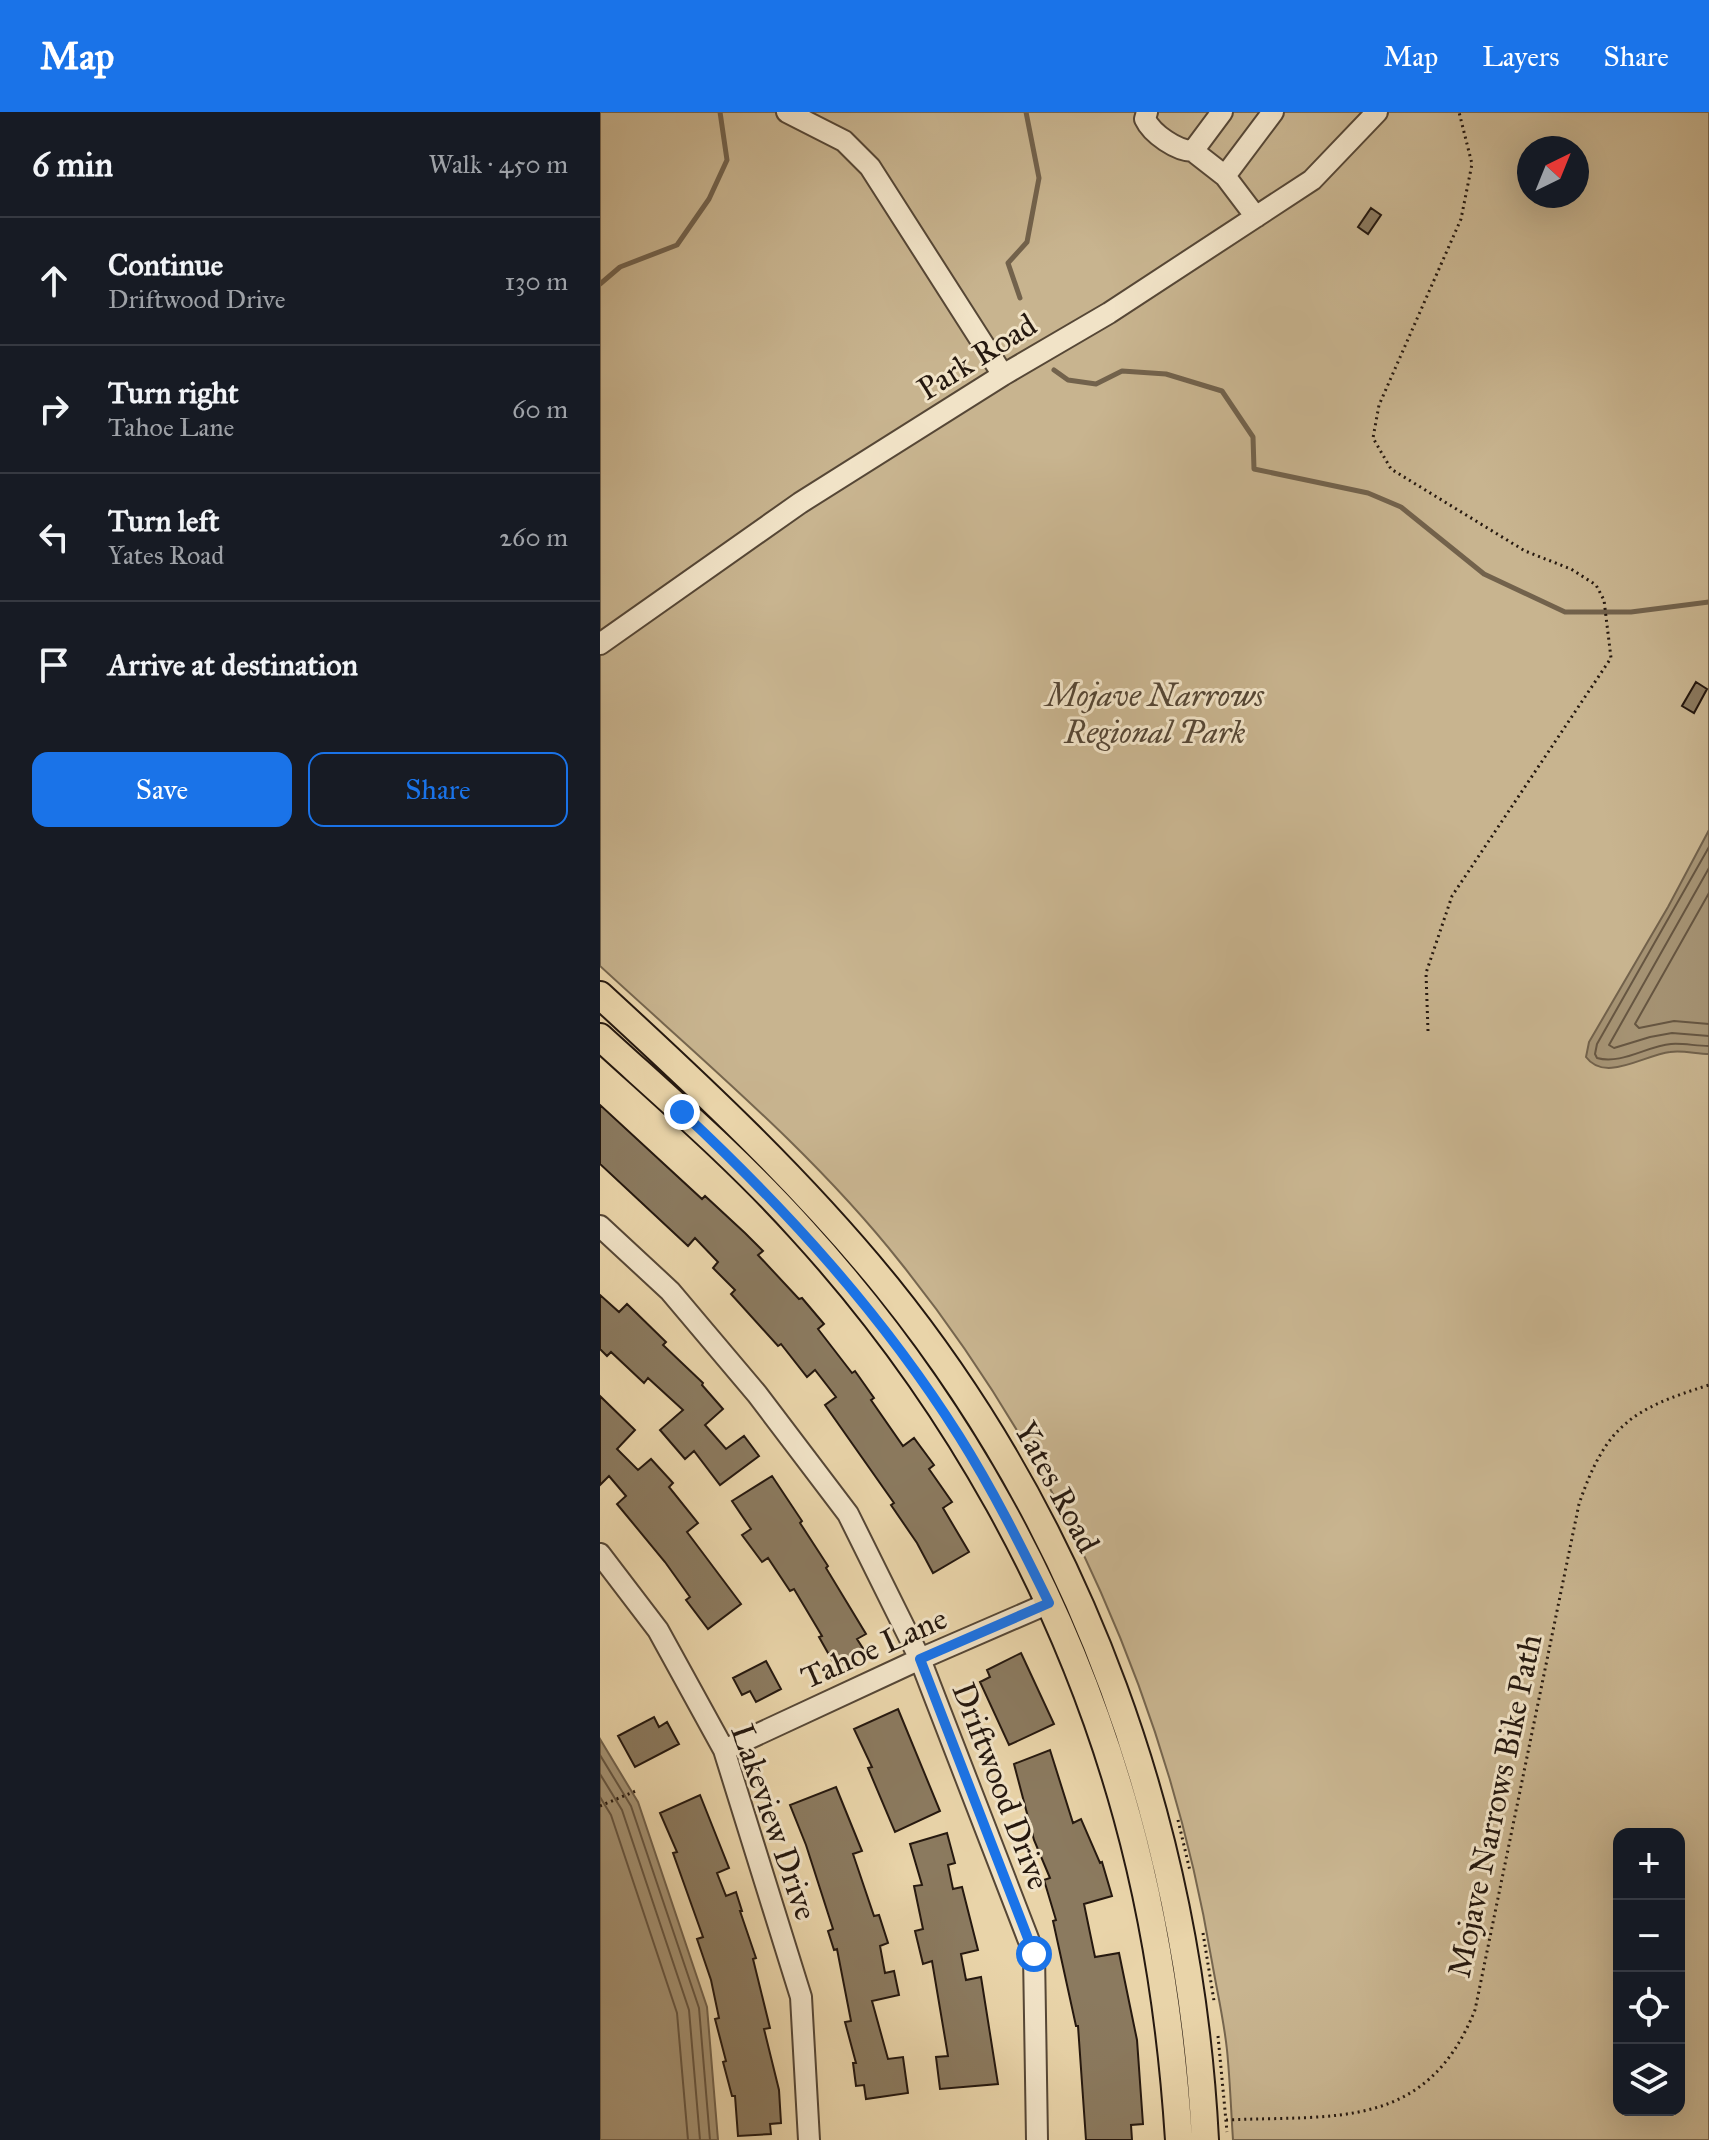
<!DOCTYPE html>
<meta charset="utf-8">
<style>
body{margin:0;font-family:"IM FELL Great Primer",serif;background:#20242c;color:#f1f3f6}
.controls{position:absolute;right:24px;bottom:24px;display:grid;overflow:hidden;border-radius:16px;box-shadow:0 8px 32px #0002}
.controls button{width:72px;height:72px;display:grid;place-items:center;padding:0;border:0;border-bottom:2px solid #363941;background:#171b24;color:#f1f3f6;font:40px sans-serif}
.compass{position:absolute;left:917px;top:24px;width:72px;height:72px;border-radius:50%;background:#171b24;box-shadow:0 8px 32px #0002;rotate:43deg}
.stop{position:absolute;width:24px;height:24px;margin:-18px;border:6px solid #1a73e8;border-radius:50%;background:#fff}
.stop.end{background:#1a73e8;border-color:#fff;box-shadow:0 2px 8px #0008}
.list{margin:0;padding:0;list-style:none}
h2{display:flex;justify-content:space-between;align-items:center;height:104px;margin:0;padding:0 32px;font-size:34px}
h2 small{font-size:26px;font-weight:400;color:#9ea1a6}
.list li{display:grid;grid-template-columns:52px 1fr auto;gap:24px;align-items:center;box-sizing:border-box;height:128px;padding:0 32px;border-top:2px solid #363941}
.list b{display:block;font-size:30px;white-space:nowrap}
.list p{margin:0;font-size:26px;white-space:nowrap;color:#9ea1a6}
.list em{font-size:26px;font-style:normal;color:#9ea1a6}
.actions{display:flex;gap:16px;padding:24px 32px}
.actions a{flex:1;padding:18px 0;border:2px solid #1a73e8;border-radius:16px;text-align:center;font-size:28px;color:#1a73e8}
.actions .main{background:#1a73e8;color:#fff}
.icon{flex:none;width:44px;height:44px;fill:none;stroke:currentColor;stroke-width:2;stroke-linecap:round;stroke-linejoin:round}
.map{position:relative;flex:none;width:1109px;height:2028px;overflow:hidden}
header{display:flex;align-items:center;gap:48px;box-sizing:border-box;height:112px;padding:0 40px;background:#1a73e8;color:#fff}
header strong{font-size:38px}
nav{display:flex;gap:44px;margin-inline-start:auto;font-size:28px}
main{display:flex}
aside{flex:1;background:#171b24}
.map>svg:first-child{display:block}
</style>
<header>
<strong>Map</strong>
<nav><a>Map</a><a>Layers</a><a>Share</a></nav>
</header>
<main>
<aside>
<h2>6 min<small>Walk · 450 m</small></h2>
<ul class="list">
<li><svg class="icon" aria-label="ahead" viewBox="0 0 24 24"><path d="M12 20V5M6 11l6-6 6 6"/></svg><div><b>Continue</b><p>Driftwood Drive</p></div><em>130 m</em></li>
<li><svg class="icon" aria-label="right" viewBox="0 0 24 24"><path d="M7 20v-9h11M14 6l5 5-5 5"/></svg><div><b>Turn right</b><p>Tahoe Lane</p></div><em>60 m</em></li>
<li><svg class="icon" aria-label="left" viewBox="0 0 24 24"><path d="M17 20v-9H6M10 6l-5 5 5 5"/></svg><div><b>Turn left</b><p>Yates Road</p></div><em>260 m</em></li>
<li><svg class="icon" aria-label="arrive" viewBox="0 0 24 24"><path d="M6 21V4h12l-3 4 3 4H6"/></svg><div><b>Arrive at destination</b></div></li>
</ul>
<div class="actions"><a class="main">Save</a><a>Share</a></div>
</aside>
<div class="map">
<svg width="1109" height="2028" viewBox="0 0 1109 2028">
<rect width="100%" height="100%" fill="#e9d4a9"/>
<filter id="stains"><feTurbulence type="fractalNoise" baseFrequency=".0025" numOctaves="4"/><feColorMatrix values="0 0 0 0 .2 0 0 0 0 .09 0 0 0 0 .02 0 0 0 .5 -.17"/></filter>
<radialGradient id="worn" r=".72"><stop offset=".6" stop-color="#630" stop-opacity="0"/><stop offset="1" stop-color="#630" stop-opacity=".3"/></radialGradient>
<path fill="#c8b48f" stroke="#76664f" stroke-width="2" fill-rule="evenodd" d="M0,0H1109V2028H633C631,1998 630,1968 627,1938C624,1909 617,1879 612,1850C569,1594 462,1352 300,1150C213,1040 103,949 0,854ZM929,36H977V84H929ZM1019,1722H1079V1998H1019Z"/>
<path fill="#a69475" stroke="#72624c" stroke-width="2" d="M1109,718V942C1096,942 1083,938 1070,940C1044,943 1005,971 986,945L989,930L1068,795Z
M0,1627L38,1690L107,1895L118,2028H0Z"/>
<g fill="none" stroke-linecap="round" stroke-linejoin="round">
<path stroke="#665642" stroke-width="2" d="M1109,735L997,932L995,942L997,946C1021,953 1047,934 1071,932C1083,931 1096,934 1109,934
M1109,756L1009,933L1014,936L1050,925L1072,921L1109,924
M1109,781L1035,912L1039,916L1074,909L1109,912
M0,1643L31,1694L99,1896L110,2028
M0,1662L22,1698L89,1898L100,2028
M0,1685L11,1703L77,1901L88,2028"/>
<path stroke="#72624c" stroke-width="5" d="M0,172L20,155L77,133L109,87L127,48L120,0
M420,186L408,151L427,130L439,66L426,0
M454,258L468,268L496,272L522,259L566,262L622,279L653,325L654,357L768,381L801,395L884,462L965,500H1031L1109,490"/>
</g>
<path fill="#8b7a5f" stroke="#25180f" stroke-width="2" d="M771,96L781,103L768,122L758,115Z
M1096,570L1107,577L1094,601L1082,594Z
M0,993L102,1087L105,1084L145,1121L163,1139L158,1143L199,1187L202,1186L224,1212L218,1217L252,1261L255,1259L274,1286L271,1288L303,1334L314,1326L334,1353L329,1357L352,1390L343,1396L369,1440L333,1461L317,1431L291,1393L294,1391L225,1293L236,1285L215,1258L207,1265L181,1232L178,1234L131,1182L135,1178L113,1156L118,1150L95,1126L88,1134L0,1052Z
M0,1183L19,1200L27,1192L66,1230L63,1233L103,1271L102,1273L123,1297L105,1313L126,1337L144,1324L159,1344L120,1373L94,1339L85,1347L60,1318L83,1298L48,1266L44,1271L11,1240L7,1244L0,1237Z
M0,1284L35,1318L17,1337L38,1358L51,1347L73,1371L69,1375L98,1411L87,1420L141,1492L108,1517L86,1488L90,1485L65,1450L17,1392L26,1384L9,1364L0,1373Z
M172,1364L202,1409L200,1411L228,1454L226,1456L266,1522L257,1527L264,1538L241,1552L237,1545L232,1548L219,1525L222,1524L194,1477L190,1479L168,1446L162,1450L142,1423L151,1417L132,1389Z
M421,1541L454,1612L409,1633L380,1570L390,1565L387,1558Z
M166,1549L181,1577L156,1590L150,1579L142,1583L133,1566Z
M298,1597L340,1699L295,1720L268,1656L272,1655L254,1617Z
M54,1605L59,1615L67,1610L79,1632L35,1655L18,1624Z
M450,1638L473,1711L481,1707L500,1751L502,1750L512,1784L484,1792L495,1845L519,1841L537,1928L543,2012L531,2013L532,2028H486L478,1914H476L453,1809L456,1808L444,1768L450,1766L434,1728L414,1652Z
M236,1675L262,1739L253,1742L274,1804L279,1803L288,1831L280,1834L285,1861L294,1859L299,1883L272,1889L288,1947L303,1945L308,1981L266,1987L264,1973L256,1974L253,1951H256L245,1910L251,1909L237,1837L234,1838L228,1819L233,1817L206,1733L190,1693Z
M100,1683L129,1756L117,1761L126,1784L136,1780L142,1799H140L156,1846L153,1847L170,1916L164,1917L179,1978L181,2011L170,2012L171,2022L138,2024L135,1984H132L123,1950L126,1949L115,1907L119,1906L111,1868L97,1827L103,1825L73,1741L77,1740L60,1701Z
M347,1721L355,1751L348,1753L353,1777L362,1775L378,1838L361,1842L366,1868L381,1865L398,1972L340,1977L336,1945L348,1944L332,1849L323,1852L315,1819L323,1817L314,1774L322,1773L310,1732Z"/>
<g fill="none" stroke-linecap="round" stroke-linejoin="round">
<defs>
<path id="minor" d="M187,0L244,29L270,55L403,263
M547,0L545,7C552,22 577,39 593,39
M622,0L593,39L625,64L656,105
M625,64L673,0
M0,532L200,391L403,263L509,201L712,68L777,0
M0,1114L70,1179L157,1282L248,1402L320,1547L434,1842L437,2028
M0,1442L58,1518L124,1638L201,1885L209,2028
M124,1638L320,1547L449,1491"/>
<path id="major" d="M0,883C100,975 201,1069 287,1175C483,1418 589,1717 605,2028
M0,925C68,987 139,1048 201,1117C353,1283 467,1486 527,1704C556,1809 572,1919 579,2028"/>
</defs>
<use href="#minor" stroke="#564736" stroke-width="24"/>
<use href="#major" stroke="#25180f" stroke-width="30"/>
<path stroke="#25180f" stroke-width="3" stroke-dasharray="2 4" stroke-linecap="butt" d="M828,919L826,861L852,784L1011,546L1004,488L996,473L971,457L925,439L791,357L773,326L779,293L861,107L872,52L859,0
M0,1694L38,1678
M578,1708L590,1759
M603,1821L614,1889
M618,1924L627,2020
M626,2008C736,2003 826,2019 875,1898L979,1392C1006,1313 1032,1297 1109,1273"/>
<use href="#minor" stroke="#f1e3c7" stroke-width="20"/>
<use href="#major" stroke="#e9d4a9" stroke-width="26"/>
</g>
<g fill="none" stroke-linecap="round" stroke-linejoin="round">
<path stroke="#1a73e8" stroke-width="10" d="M82,1000C187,1098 282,1202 359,1324C393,1378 421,1434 449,1491L320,1547L434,1842"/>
</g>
<g text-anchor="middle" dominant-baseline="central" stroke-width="6" stroke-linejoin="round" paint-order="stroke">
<g font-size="32" fill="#25180f" stroke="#f1e3c7">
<text transform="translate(377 245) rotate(-32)">Park Road</text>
<text transform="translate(457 1375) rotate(62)">Yates Road</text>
<text transform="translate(274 1536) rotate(-24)">Tahoe Lane</text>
<text transform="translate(401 1674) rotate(69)">Driftwood Drive</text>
<text transform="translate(895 1694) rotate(-78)">Mojave Narrows Bike Path</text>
<text transform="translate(174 1710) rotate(71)">Lakeview Drive</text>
</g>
<g font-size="32" font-style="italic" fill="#564735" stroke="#f1e3c7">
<text x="555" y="583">Mojave Narrows<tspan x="555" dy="37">Regional Park</tspan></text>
</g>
</g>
<rect width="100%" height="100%" filter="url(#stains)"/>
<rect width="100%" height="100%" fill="url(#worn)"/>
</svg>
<div class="controls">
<button>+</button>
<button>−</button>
<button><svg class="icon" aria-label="locate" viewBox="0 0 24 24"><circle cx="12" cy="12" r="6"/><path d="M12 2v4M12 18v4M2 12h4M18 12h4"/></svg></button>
<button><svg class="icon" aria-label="layers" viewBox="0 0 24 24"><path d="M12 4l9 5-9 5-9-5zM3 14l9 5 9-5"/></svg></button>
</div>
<svg class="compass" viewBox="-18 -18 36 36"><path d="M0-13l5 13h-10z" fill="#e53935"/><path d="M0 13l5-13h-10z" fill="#9ea1a6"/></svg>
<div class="stop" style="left:434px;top:1842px"></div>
<div class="stop end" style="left:82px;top:1000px"></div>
</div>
</main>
